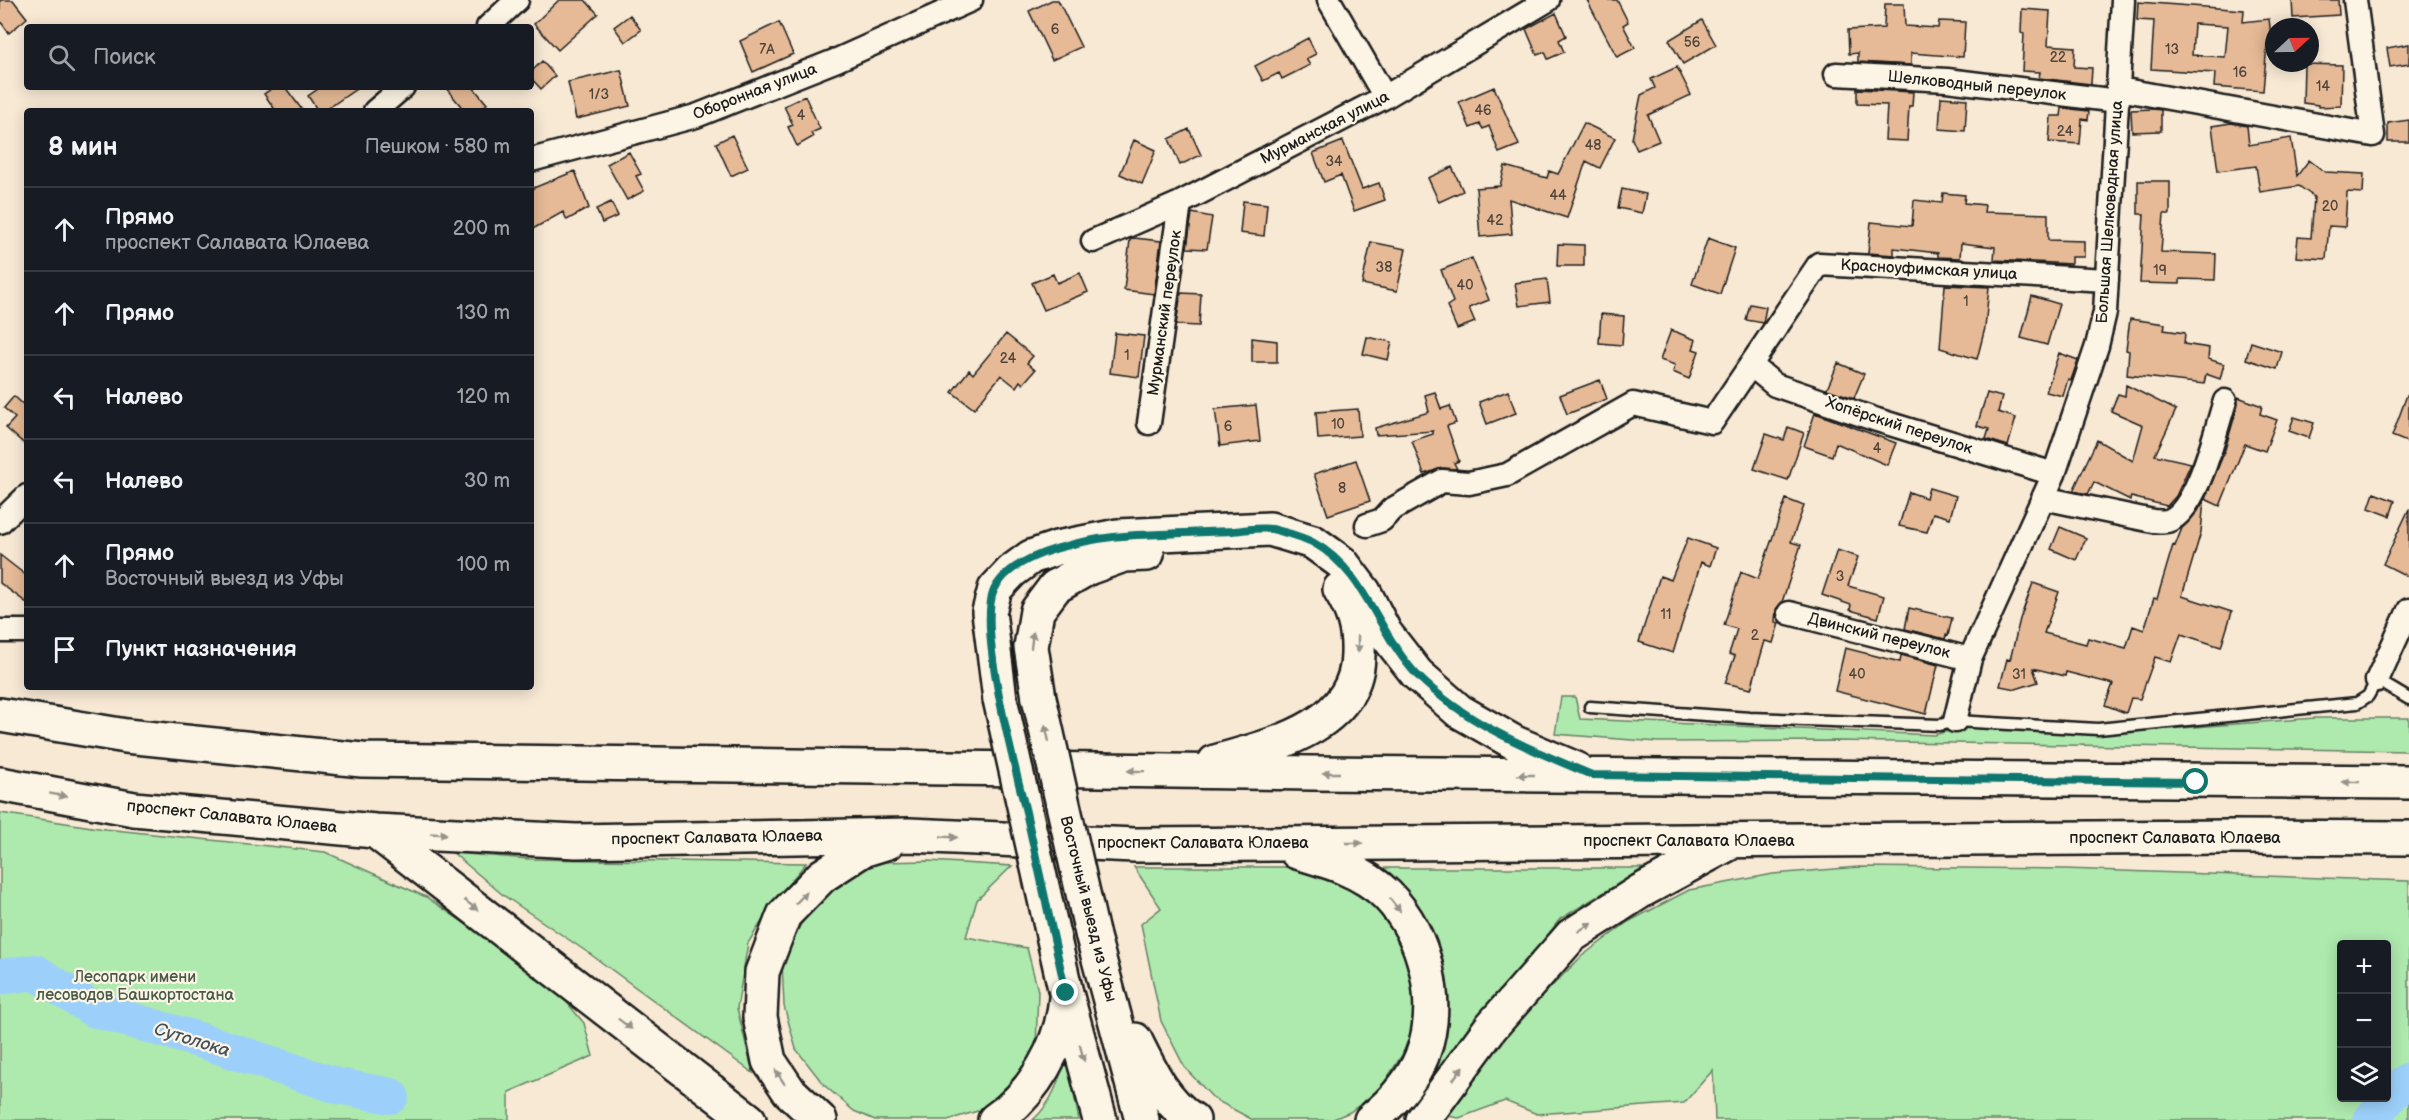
<!DOCTYPE html>
<html lang="ru">
<meta charset="utf-8">
<style>
body{margin:0;font-family:"Balsamiq Sans",sans-serif;background:#20242c;color:#f1f3f6}
.controls{position:absolute;right:18px;bottom:18px;display:grid;overflow:hidden;border-radius:6px;box-shadow:0 3px 15px #0003}
.controls button{width:54px;height:54px;display:grid;place-items:center;padding:0;border:0;border-bottom:2px solid #363941;background:#171b24;color:#f1f3f6;font:30px sans-serif}
.compass{position:absolute;left:2265px;top:18px;width:54px;height:54px;border-radius:50%;background:#171b24;box-shadow:0 3px 15px #0003;rotate:68deg}
.stop{position:absolute;width:18px;height:18px;margin:-14px;border:4px solid #0f766e;border-radius:50%;background:#fff}
.stop.end{background:#0f766e;border-color:#fff;box-shadow:0 2px 6px #0008}
.list{margin:0;padding:0;list-style:none}
h2{display:flex;justify-content:space-between;align-items:center;height:78px;margin:0;padding:0 24px;font-size:26px}
h2 small{font-size:20px;font-weight:400;color:#9ea1a6}
.list li{display:grid;grid-template-columns:39px 1fr auto;gap:18px;align-items:center;box-sizing:border-box;height:84px;padding:0 24px;border-top:2px solid #363941}
.list b{display:block;font-size:22px;white-space:nowrap}
.list p{margin:0;font-size:20px;white-space:nowrap;color:#9ea1a6}
.list em{font-size:20px;font-style:normal;color:#9ea1a6}
.icon{flex:none;width:33px;height:33px;fill:none;stroke:currentColor;stroke-width:2;stroke-linecap:round;stroke-linejoin:round}
.map{position:relative;flex:none;width:2409px;height:1120px;overflow:hidden}
.search{position:absolute;background:#171b24;box-shadow:0 3px 15px #0003;left:24px;top:24px;width:510px;height:66px;display:flex;align-items:center;gap:15px;box-sizing:border-box;padding:0 21px;border-radius:6px;color:#9ea1a6;font-size:22px}
.panel{position:absolute;background:#171b24;box-shadow:0 3px 15px #0003;left:24px;top:108px;width:510px;height:582px;border-radius:6px}
.map>svg:first-child{display:block}
</style>
<div class="map">
<svg width="2409" height="1120" viewBox="0 0 2409 1120">
<rect width="100%" height="100%" fill="#f8e9d5"/>
<filter id="ink" filterUnits="userSpaceOnUse"><feTurbulence type="fractalNoise" baseFrequency=".0167" numOctaves="2"/><feDisplacementMap in="SourceGraphic" scale="12" xChannelSelector="R" yChannelSelector="G"/><feConvolveMatrix kernelMatrix="1 2 1 2 8 2 1 2 1" color-interpolation-filters="sRGB"/></filter>
<g filter="url(#ink)">
<path fill="#aee9ae" stroke="#658265" stroke-width="1.5" fill-rule="evenodd" d="M1561,697H1575L1580,719L1934,735L1963,727L2102,734L2315,718H2409V751L1836,741L1658,742L1555,734Z
M0,813L105,829L325,852L426,897L549,981L584,1023L593,1056L509,1092V1120H0Z
M453,853L529,859L806,863L776,899L748,943L737,1008L753,1073L590,954L503,895Z
M928,861L1012,866L977,900L966,937L1027,948L1038,991L1036,1047L1024,1074L984,1109L948,1120H875L854,1111L824,1085L796,1049L784,1006L782,963L801,924L830,889L858,872L881,862Z
M1134,867H1285L1326,875L1376,907L1402,941L1417,979L1414,1026L1402,1055L1380,1089L1350,1112L1331,1120H1253L1214,1099L1185,1068L1161,1021L1141,924L1161,908Z
M1859,867L2065,869L2409,881V1120H1715L1713,1070L1684,1103L1537,1114L1505,1101L1459,1118L1442,1115L1528,1010L1582,956L1628,922L1689,890L1773,874ZM2342,944H2386V1098H2342Z
M1378,868H1644L1560,919L1411,1112L1401,1107L1445,1021L1444,966L1419,915Z
M1066,1055L1079,1120H1033C1053,1102 1059,1080 1066,1055Z"/>
<g fill="none" stroke-linecap="round" stroke-linejoin="round">
<path stroke="#9cd0fa" stroke-width="36" d="M0,977L35,972L93,1009L209,1043L338,1086L391,1096
M2371,1120L2393,1092L2409,1080"/>
</g>
<path fill="#e6ba96" stroke="#1c1c1c" stroke-width="1.5" fill-rule="evenodd" d="M0,0H13L27,18L9,33L0,21Z
M559,0H585L598,14L558,50L534,24Z
M1052,0H1058L1081,47L1052,60L1029,11Z
M1587,0H1617L1628,22L1623,25L1635,48L1617,57Z
M2292,0H2338L2339,15L2293,18Z
M2138,2L2244,10L2243,22L2269,19L2272,43L2267,44L2263,91L2214,87L2215,73L2151,69L2154,21L2137,20ZM2194,24L2228,26L2225,57L2192,55Z
M1885,4H1904L1905,26L1938,28L1939,21L1965,22L1963,57L1911,53V65L1858,62V53L1849,54L1848,30L1884,28Z
M2022,9L2050,11L2048,45L2075,47L2074,67L2092,68L2091,84L2039,78L2040,72L2022,71L2024,34L2021,33Z
M1556,13L1566,36L1559,40L1564,52L1548,59L1545,52L1537,55L1526,29Z
M630,15L641,30L625,42L614,27Z
M1702,20L1716,45L1683,64L1669,40Z
M779,22L793,54L753,72L740,41Z
M1308,38L1316,54L1306,59L1310,65L1282,79L1279,73L1263,81L1255,66Z
M2409,44V64L2390,67L2387,48Z
M542,61L555,76L541,89L531,78V72Z
M2304,64L2342,65L2341,106L2318,107V105L2303,103Z
M1677,67L1691,95L1648,115L1659,141L1637,150L1632,139L1641,95L1655,88L1651,79Z
M621,70L630,106L576,119L568,82Z
M274,87H285L303,111H276L264,94Z
M321,87H359L324,111H318L308,96Z
M445,87H473L487,104L479,111H465Z
M1494,87L1519,145L1499,153L1489,126L1483,129L1480,124L1470,128L1459,102Z
M1857,89L1913,92L1912,106H1909L1907,141L1885,140L1887,105L1857,104Z
M805,96L820,129L811,133L813,137L797,146L788,127L793,125L784,106Z
M1941,97L1967,99L1965,131L1939,129Z
M2062,108L2089,111L2088,120L2082,119L2080,144L2049,142L2051,116H2061Z
M2153,109L2161,110V131L2132,132L2131,110Z
M2409,120V142H2388V123Z
M1584,123L1615,138L1600,168L1586,161L1567,218L1509,199L1512,234L1480,237L1476,188L1500,186L1505,166L1547,178L1549,171L1558,174Z
M2231,123L2247,126L2249,145L2291,138L2297,176L2309,160L2325,172L2364,174L2363,193L2347,192L2345,227L2329,226L2326,259L2296,257L2298,237L2311,238L2314,197L2299,186L2260,192L2256,166L2218,171L2212,126Z
M1189,129L1201,155L1180,165L1169,139Z
M732,135L748,168L731,176L716,143Z
M1134,140L1156,150L1142,184L1120,174Z
M1343,141L1362,189L1379,183L1385,200L1354,211L1341,175L1324,182L1313,153Z
M629,152L641,174L636,176L644,191L627,200L607,164Z
M1452,167L1463,191L1439,202L1428,178Z
M575,171L589,208L567,220L563,212L531,230V189Z
M2138,181H2170V214H2164L2161,252L2216,254L2215,280L2180,279V284L2140,283L2144,214H2138Z
M1622,189L1646,194L1642,213L1618,208Z
M1943,193L1965,195L1964,203L1985,205L1984,212L2048,214V240L2084,241V257H2071V264L1994,260L1995,247L1961,243L1960,258L1938,257V253L1894,248V255L1868,253L1871,222L1912,226L1914,200L1942,203Z
M1243,201L1267,204L1264,236L1240,233Z
M611,202L618,216L602,223L596,209Z
M1192,213L1212,217L1207,249L1187,248Z
M1134,238L1161,241L1154,294L1124,290L1130,240Z
M1708,238L1735,248L1720,294L1692,284Z
M1371,242L1406,249L1397,291L1362,284Z
M1558,244L1584,245V266H1557Z
M1472,258L1489,300L1469,308L1475,322L1457,329L1447,306L1453,302L1441,270Z
M1080,273L1088,292L1044,310L1032,283L1053,274L1057,283Z
M1547,279L1550,302L1519,306L1515,283Z
M1945,285L1989,287L1985,328L1977,359L1940,348Z
M1181,293L1201,294L1199,326L1176,325Z
M2032,296L2059,304L2047,345L2021,338Z
M1750,304L1766,307L1763,323L1746,320Z
M1601,314L1624,316L1622,345L1599,343Z
M2130,319L2165,324L2164,330L2185,333L2184,344L2209,348L2208,359L2224,364L2220,379L2206,374L2204,384L2127,375L2129,351L2126,350Z
M1671,330L1696,340L1693,349L1699,351L1689,379L1673,372L1675,365L1660,360Z
M1115,333L1144,336L1139,377L1110,373Z
M1006,334L1033,356L1027,363L1035,370L1023,384L1020,381L1016,387L1001,375L974,409L952,392L969,370L973,374Z
M1367,337L1392,342L1388,360L1363,354Z
M1252,338L1277,341V362H1252Z
M2251,342L2282,352L2277,369L2246,359Z
M2059,353L2078,360L2071,380L2068,379L2063,396L2046,392Z
M1838,363L1864,374L1854,398L1827,389Z
M1600,380L1607,399L1567,414L1560,395Z
M2126,385L2176,410L2155,455L2191,463L2176,496L2167,506L2131,497L2130,500L2094,482L2088,494L2073,491L2097,440L2133,461L2143,425L2111,411L2118,394L2125,396Z
M1508,391L1516,413L1487,424L1479,402Z
M1435,392L1441,409L1450,406L1456,423L1447,426L1459,461L1454,463L1457,469L1442,468L1424,474L1412,441L1433,434V431L1376,435L1375,428L1429,412L1425,395Z
M1987,393L2002,397L1998,412L2016,418L2008,446L1986,439L1989,429L1977,426Z
M2407,395H2409V443L2392,436Z
M14,396L25,406L27,404V446L6,428L15,418L4,408Z
M2238,397L2262,406L2260,414L2277,420L2265,451L2245,444L2220,506L2205,499L2224,453L2238,405Z
M1256,405L1260,441L1220,446L1215,409Z
M1358,409L1360,436L1318,439L1316,412Z
M1815,413L1896,443L1887,465L1836,443L1832,456L1804,446Z
M2294,417L2314,423L2309,438L2289,431Z
M1788,427L1804,433L1788,480L1754,469L1766,434L1784,440Z
M1356,460L1370,501L1328,515L1314,474Z
M1929,488L1956,496L1950,518L1933,513L1927,532L1899,526L1909,492L1926,498Z
M2374,493L2395,501L2390,516L2369,508Z
M1786,499L1804,506L1791,542L1801,545L1782,602L1776,609L1775,622L1779,623L1773,643L1765,641L1751,689L1725,683L1735,656L1729,654L1737,629L1724,625L1741,572L1758,579Z
M2204,500L2201,532L2182,596L2232,612L2221,647L2181,634L2171,662L2155,657L2140,699L2131,698L2126,713L2105,705L2113,684L2066,672L2065,676L2033,668L2038,682L2016,689L2000,686L2007,659L2010,660L2020,619L2033,583L2059,592L2044,633L2086,644L2088,638L2126,648L2133,626L2144,630L2154,598L2157,599L2173,545L2175,546L2182,528L2198,511Z
M2409,509V577L2383,564Z
M2060,527L2086,538L2076,560L2051,549Z
M1688,538L1716,548L1710,566L1701,562L1673,653L1639,642L1660,576L1671,580Z
M1837,550L1858,557L1848,586L1884,596L1878,618L1850,610L1851,605L1822,595Z
M0,555L27,576V603L0,583Z
M1909,608L1952,618L1948,636L1946,635L1945,639L1905,629Z
M1845,648L1900,662L1901,655L1938,665L1926,714L1835,691Z"/>
<g fill="none" stroke-linecap="round" stroke-linejoin="round">
<defs>
<path id="lane" d="M1590,707L1750,718L1940,725L1955,721L2098,729L2357,703L2368,696L2377,680L2409,699"/>
<path id="street" d="M1329,0L1385,97
M488,27L517,0
M1836,74L1947,80L2118,101
M2119,89L2373,135L2355,0
M375,111L403,87
M531,160L696,116L837,60L971,0
M1093,241L1180,203L1385,97L1548,0
M1751,365L1775,385L1877,420L2054,474
M1149,423L1180,203
M2043,498L2153,521C2157,521 2163,522 2167,521C2197,514 2216,428 2225,401
M0,522L27,496
M1367,525L1382,520L1391,510L1442,481L1469,483L1507,475L1633,404L1712,422L1819,264L2107,280
M1789,613L1970,659
M0,631H27
M2377,680L2409,610
M1955,721L1970,659L2054,474L2097,346L2105,312L2123,0"/>
<path id="primary" d="M1039,698L1031,647L1037,611L1055,587L1088,568L1124,555L1147,554
M1000,699L989,612L995,589L1012,571L1031,557L1057,548L1118,536L1270,529L1313,542L1342,563L1364,592L1385,633L1417,674L1459,711L1515,743L1576,769
M0,715L126,736L362,760L1312,773L2409,782
M1215,762C1271,746 1358,727 1358,654C1359,629 1353,610 1340,589
M0,784L134,809L375,831L576,841L909,835L1135,845L2229,837L2409,838
M375,831L749,1120
M1297,852C1328,861 1363,871 1387,895C1426,935 1442,1003 1422,1056C1412,1081 1392,1103 1371,1120
M1092,933L1142,1120
M1053,935L1066,993L1100,1120
M1135,1040C1150,1070 1164,1101 1193,1120
M820,1120L789,1091L769,1061L760,1017L762,972L784,915L822,876L862,850L888,842
M995,1120C1034,1094 1062,1045 1066,998
M1423,1120L1491,1027L1571,936L1641,891L1728,844"/>
</defs>
<use href="#lane" stroke="#1c1c1c" stroke-width="15"/>
<use href="#street" stroke="#1c1c1c" stroke-width="27"/>
<use href="#primary" stroke="#1c1c1c" stroke-width="38"/>
<use href="#lane" stroke="#fcf5e5" stroke-width="10"/>
<use href="#street" stroke="#fcf5e5" stroke-width="22"/>
<use href="#primary" stroke="#fcf5e5" stroke-width="33"/>
<defs>
<path id="primary-bridge" d="M1039,698L1092,933
M1000,699L1053,935"/>
</defs>
<use href="#primary-bridge" stroke="#1c1c1c" stroke-width="38" stroke-linecap="butt"/>
<use href="#primary-bridge" stroke="#fcf5e5" stroke-width="33"/>
</g>
<defs><path id="oneway-solid" d="M-6-.8H1V-3.2L6.5 0L1 3.2V.8H-6Z" transform="scale(1.5)"/></defs>
<g fill="#97938b">
<use href="#oneway-solid" transform="translate(1032 640) rotate(-83)"/>
<use href="#oneway-solid" transform="translate(1358 644) rotate(90)"/>
<use href="#oneway-solid" transform="translate(1047 733) rotate(-103)"/>
<use href="#oneway-solid" transform="translate(1136 771) rotate(-179)"/>
<use href="#oneway-solid" transform="translate(1331 773) rotate(-180)"/>
<use href="#oneway-solid" transform="translate(1526 775) rotate(-180)"/>
<use href="#oneway-solid" transform="translate(2351 782) rotate(-180)"/>
<use href="#oneway-solid" transform="translate(58 795) rotate(10)"/>
<use href="#oneway-solid" transform="translate(439 834) rotate(3)"/>
<use href="#oneway-solid" transform="translate(949 837) rotate(3)"/>
<use href="#oneway-solid" transform="translate(1354 843)"/>
<use href="#oneway-solid" transform="translate(801 898) rotate(-46)"/>
<use href="#oneway-solid" transform="translate(471 905) rotate(38)"/>
<use href="#oneway-solid" transform="translate(1395 905) rotate(51)"/>
<use href="#oneway-solid" transform="translate(1585 927) rotate(-33)"/>
<use href="#oneway-solid" transform="translate(625 1024) rotate(37)"/>
<use href="#oneway-solid" transform="translate(1082 1053) rotate(75)"/>
<use href="#oneway-solid" transform="translate(1458 1073) rotate(-54)"/>
<use href="#oneway-solid" transform="translate(780 1077) rotate(-123)"/>
</g>
</g>
<g fill="none" stroke-linecap="round" stroke-linejoin="round" filter="url(#ink)">
<path stroke="#0f766e" stroke-width="8" d="M1066,993C1053,933 1039,872 1026,812C1015,767 977,628 994,590C1013,550 1097,537 1136,535C1168,534 1200,532 1232,531C1245,530 1259,527 1272,529C1284,532 1303,537 1314,543C1366,572 1378,634 1417,675C1466,724 1529,749 1592,775L2196,782"/>
</g>
<g text-anchor="middle" dominant-baseline="central" stroke-width="4.5" stroke-linejoin="round" paint-order="stroke">
<g font-size="14" fill="#4e443a">
<text x="1055" y="29">6</text>
<text x="1692" y="42">56</text>
<text x="767" y="49">7А</text>
<text x="2172" y="49">13</text>
<text x="2058" y="57">22</text>
<text x="2240" y="72">16</text>
<text x="2323" y="86">14</text>
<text x="599" y="94">1/3</text>
<text x="1483" y="110">46</text>
<text x="801" y="115">4</text>
<text x="2065" y="131">24</text>
<text x="1593" y="145">48</text>
<text x="1334" y="161">34</text>
<text x="1558" y="195">44</text>
<text x="2330" y="206">20</text>
<text x="1495" y="220">42</text>
<text x="1384" y="267">38</text>
<text x="2160" y="270">19</text>
<text x="1465" y="285">40</text>
<text x="1966" y="301">1</text>
<text x="1127" y="355">1</text>
<text x="1008" y="358">24</text>
<text x="1338" y="424">10</text>
<text x="1228" y="426">6</text>
<text x="1877" y="448">4</text>
<text x="1342" y="488">8</text>
<text x="1840" y="576">3</text>
<text x="1666" y="614">11</text>
<text x="1755" y="635">2</text>
<text x="1857" y="674">40</text>
<text x="2019" y="674">31</text>
</g>
<g font-size="16" fill="#1c1c1c" stroke="#fcf5e5">
<text transform="translate(1977 86) rotate(6)">Шелководный переулок</text>
<text transform="translate(755 92) rotate(-21)">Оборонная улица</text>
<text transform="translate(1325 128) rotate(-27)">Мурманская улица</text>
<text transform="translate(2110 212) rotate(-86)">Большая Шелководная улица</text>
<text transform="translate(1929 270) rotate(3)">Красноуфимская улица</text>
<text transform="translate(1165 313) rotate(-82)">Мурманский переулок</text>
<text transform="translate(1899 426) rotate(18)">Хопёрский переулок</text>
<text transform="translate(1879 636) rotate(14)">Двинский переулок</text>
<text transform="translate(232 817) rotate(6)">проспект Салавата Юлаева</text>
<text transform="translate(717 838) rotate(-1)">проспект Салавата Юлаева</text>
<text x="2175" y="838">проспект Салавата Юлаева</text>
<text x="1689" y="841">проспект Салавата Юлаева</text>
<text x="1203" y="843">проспект Салавата Юлаева</text>
<text transform="translate(1088 909) rotate(76)">Восточный выезд из Уфы</text>
</g>
<g font-size="16" fill="#485a48" stroke="#fcf5e5">
<text x="135" y="977">Лесопарк имени<tspan x="135" dy="18">лесоводов Башкортостана</tspan></text>
</g>
<g font-size="18" font-style="italic" fill="#42525f" stroke="#fcf5e5">
<text transform="translate(192 1040) rotate(17)">Сутолока</text>
</g>
</g>
</svg>
<div class="controls">
<button>+</button>
<button>−</button>
<button><svg class="icon" aria-label="layers" viewBox="0 0 24 24"><path d="M12 4l9 5-9 5-9-5zM3 14l9 5 9-5"/></svg></button>
</div>
<svg class="compass" viewBox="-18 -18 36 36"><path d="M0-13l5 13h-10z" fill="#e53935"/><path d="M0 13l5-13h-10z" fill="#9ea1a6"/></svg>
<div class="stop" style="left:2196px;top:782px"></div>
<div class="stop end" style="left:1066px;top:993px"></div>
<div class="search"><svg class="icon" aria-label="search" viewBox="0 0 24 24"><circle cx="10" cy="10" r="6"/><path d="M15 15l6 6"/></svg>Поиск</div>
<section class="panel">
<h2>8 мин<small>Пешком · 580 m</small></h2>
<ul class="list">
<li><svg class="icon" aria-label="ahead" viewBox="0 0 24 24"><path d="M12 20V5M6 11l6-6 6 6"/></svg><div><b>Прямо</b><p>проспект Салавата Юлаева</p></div><em>200 m</em></li>
<li><svg class="icon" aria-label="ahead" viewBox="0 0 24 24"><path d="M12 20V5M6 11l6-6 6 6"/></svg><div><b>Прямо</b></div><em>130 m</em></li>
<li><svg class="icon" aria-label="left" viewBox="0 0 24 24"><path d="M17 20v-9H6M10 6l-5 5 5 5"/></svg><div><b>Налево</b></div><em>120 m</em></li>
<li><svg class="icon" aria-label="left" viewBox="0 0 24 24"><path d="M17 20v-9H6M10 6l-5 5 5 5"/></svg><div><b>Налево</b></div><em>30 m</em></li>
<li><svg class="icon" aria-label="ahead" viewBox="0 0 24 24"><path d="M12 20V5M6 11l6-6 6 6"/></svg><div><b>Прямо</b><p>Восточный выезд из Уфы</p></div><em>100 m</em></li>
<li><svg class="icon" aria-label="arrive" viewBox="0 0 24 24"><path d="M6 21V4h12l-3 4 3 4H6"/></svg><div><b>Пункт назначения</b></div></li>
</ul>
</section>
</div>
